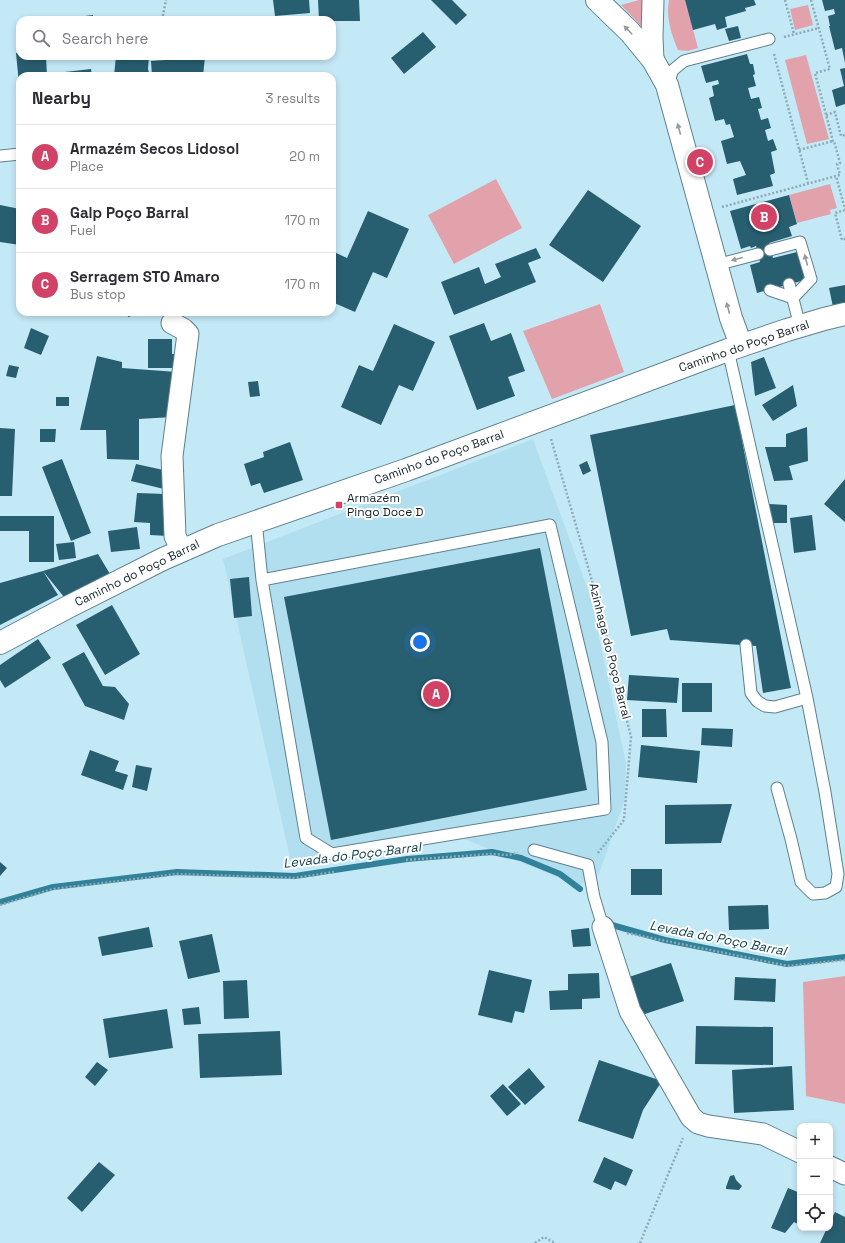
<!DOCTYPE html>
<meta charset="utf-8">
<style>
body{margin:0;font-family:"Space Grotesk",sans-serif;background:#f7f7f7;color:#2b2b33}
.controls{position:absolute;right:12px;bottom:12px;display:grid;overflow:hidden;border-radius:8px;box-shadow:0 2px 6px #0003}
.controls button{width:36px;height:36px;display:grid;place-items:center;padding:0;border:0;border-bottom:1px solid #e1e1e2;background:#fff;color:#2b2b33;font:20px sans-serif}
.you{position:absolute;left:420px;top:642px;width:14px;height:14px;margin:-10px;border:3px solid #fff;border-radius:50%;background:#1a73e8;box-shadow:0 0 0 6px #1a73e833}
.badge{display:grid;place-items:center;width:26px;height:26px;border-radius:50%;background:#d14266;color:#fff;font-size:13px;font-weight:700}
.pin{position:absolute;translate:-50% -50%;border:2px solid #fff;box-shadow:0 1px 4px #0006}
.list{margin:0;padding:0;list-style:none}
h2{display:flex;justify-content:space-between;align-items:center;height:52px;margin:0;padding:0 16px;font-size:17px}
h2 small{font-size:13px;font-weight:400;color:#7c7c81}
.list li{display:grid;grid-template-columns:26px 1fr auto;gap:12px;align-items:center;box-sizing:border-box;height:64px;padding:0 16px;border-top:1px solid #e1e1e2}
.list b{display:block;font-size:15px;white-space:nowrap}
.list p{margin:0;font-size:13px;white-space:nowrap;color:#7c7c81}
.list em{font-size:13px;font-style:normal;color:#7c7c81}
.icon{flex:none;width:22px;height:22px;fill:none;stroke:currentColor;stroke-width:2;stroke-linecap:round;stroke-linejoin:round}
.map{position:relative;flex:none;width:845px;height:1243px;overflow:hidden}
.search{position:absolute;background:#fff;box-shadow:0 2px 6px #0003;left:16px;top:16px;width:320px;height:44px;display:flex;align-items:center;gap:10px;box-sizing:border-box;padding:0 14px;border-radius:12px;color:#7c7c81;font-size:15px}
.panel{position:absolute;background:#fff;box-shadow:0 2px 6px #0003;left:16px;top:72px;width:320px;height:244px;border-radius:12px}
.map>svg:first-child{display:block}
</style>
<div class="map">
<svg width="845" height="1243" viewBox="0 0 845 1243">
<rect width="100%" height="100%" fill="#c4e9f6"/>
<path fill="#b1dfef" d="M533,439L590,595L626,763L625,799L599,874L579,886L457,836L291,862L223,559Z"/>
<path fill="#e2a2ab" d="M639,0H644L648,33L621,5Z
M669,0H685L698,48L688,51L678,50C671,33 666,18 669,0Z
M808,5L813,25L795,30L790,9Z
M806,55L829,139L807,144L785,60Z
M496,179L522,228L454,264L428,215Z
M830,184L837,208L830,210L831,214L797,223L789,195Z
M600,304L624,372L552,399L523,331Z
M845,976V1104L806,1096L803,982Z"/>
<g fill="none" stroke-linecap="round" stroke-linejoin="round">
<path stroke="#308199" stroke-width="6" d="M0,902L53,887L177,872L295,876L407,859L492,852L521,858L560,874L580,889
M612,925L665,940L787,964L845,957"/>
</g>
<path fill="#275e70" d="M273,0H309L310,13L275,16Z
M318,0H359L360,21H332V20H319Z
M431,0H452L467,15L456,25Z
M685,0H754L756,5L745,8L746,11L725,17L727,27L717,30L715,24L693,30Z
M822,0H845V63L842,48L835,50L829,26H830L828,16L835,14L834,9L825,11Z
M93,15V20H61V19Z
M738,26L741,38L729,41L725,29Z
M423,32L436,47L404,74L391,58Z
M16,53H20V56H46L47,76H20V84H19Z
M747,54L750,64H753L755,74L753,75L756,86L748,88L751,99L759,97L762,108L758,109L761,120L768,118L771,128L765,130L768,141L773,139L777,150L771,152L775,173L770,175L773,186L737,195L733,179L746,175L740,161L727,164L721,141L734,137L730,124L726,125L724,119L715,121L709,98L714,96L712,86L719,84L718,80L706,83L701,66Z
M116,56H149L148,69L150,76H114Z
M205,57L203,76H152L151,61Z
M845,68V104L836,107L832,90L844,86L840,69Z
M91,69L92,76H57L56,73Z
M588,190L641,226L603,282L549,245Z
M789,195L797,224L789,227L792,236L769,243L773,258L797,252L805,280L757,293L750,265L760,262L756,246L751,248L750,246L741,249L730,211Z
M0,205L20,209V245L0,242Z
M368,211L409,229L387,278L373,272L355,312L332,302V256L334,252L347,258Z
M536,248L541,258L528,263L536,282L454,315L441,282L479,267L485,284L501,277L495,264Z
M845,285V305L833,307L829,288Z
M127,312H141L142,313L128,317Z
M484,323L491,341L511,333L525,371L508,377L515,396L477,410L449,336Z
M394,324L435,342L413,391L399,385L381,425L341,407L359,365L373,371Z
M31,328L49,336L41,355L24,348Z
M148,339H172V354H179V368H148Z
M97,356L122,362V368L177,372L172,417L139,419V460L107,459L106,430H80Z
M764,357L776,388L755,396L751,362Z
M9,365L19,367L16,378L6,376Z
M258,381L260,396L250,397L248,382Z
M793,385L797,406L773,421L762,405Z
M56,397H69V406H56Z
M735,405L791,688L763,693L756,646L670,640L667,629L631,636L590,435Z
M807,427L808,461L789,466L793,480L774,481L765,447H786V434Z
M0,428L15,429L12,496H0Z
M40,429H56L55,442H40Z
M290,442L303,480L264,493L260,483L251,486L244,464L264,457L263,452Z
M62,459L91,533L71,541L42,467Z
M587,461L591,471L583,475L579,465Z
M136,464L168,471L164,489L131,481Z
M845,479V522L824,504Z
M137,493L166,494L168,536L150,535V523L134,522Z
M769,504L787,505V523H768Z
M812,515L816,550L794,553L790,518Z
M0,516H54V562H29V531H0Z
M137,527L140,549L111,552L108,531Z
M74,542L76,558L59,560L56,544Z
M540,548L587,790L331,840L284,597Z
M98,554L110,574L64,597L43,571Z
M43,571L58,595L0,625V583Z
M249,577L252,616L234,618L230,579Z
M112,605L140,654L105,675L76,625Z
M38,639L51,658L5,688L0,680V665Z
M84,652L103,686L115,687L129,704L124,720L85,706L62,664Z
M629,675L679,678L677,703L627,700Z
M682,683H712V712H682Z
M642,709H666L667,737H642Z
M702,728L733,729L732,747L701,745Z
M641,745L700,751L697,783L638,777Z
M90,750L119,761L115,771L128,775L123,790L81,775Z
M136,765L152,768L147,791L132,787Z
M732,804L721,843L665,844V805Z
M0,862L7,868L0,876Z
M631,869H662V895H631Z
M768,905L769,929L729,930L728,906Z
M149,927L153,947L102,956L98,937Z
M589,928L591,946L573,947L571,930Z
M212,934L220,972L188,979L179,941Z
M671,963L684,1001L642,1015L629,977Z
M489,970L532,980L524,1013L515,1011L512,1023L478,1015Z
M599,973L600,998L582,999V1009L550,1010L549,991L568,990V974Z
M735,977L776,979L775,1002L734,1000Z
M247,980L249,1018L224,1019L223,981Z
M199,1007L201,1024L184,1025L182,1009Z
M167,1009L173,1048L109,1058L103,1019Z
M696,1026L773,1027V1065L695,1064Z
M280,1031L282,1075L200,1078L198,1034Z
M599,1060L662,1081L643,1110L633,1139L578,1121Z
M97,1062L108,1070L95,1086L85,1077Z
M792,1066L794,1110L734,1113L732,1070Z
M529,1068L545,1087L525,1105L508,1087Z
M503,1084L521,1104L507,1116L490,1096Z
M604,1157L633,1170L626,1186L615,1181L611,1190L593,1182Z
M99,1162L115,1175L82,1212L67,1198Z
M734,1175L736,1180L742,1186L739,1190L726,1189V1187L730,1176Z
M788,1188L800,1193V1225L794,1222L785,1233L771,1228Z
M835,1212L845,1217V1243H820L827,1228H830V1222Z"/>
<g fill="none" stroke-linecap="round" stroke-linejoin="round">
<defs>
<path id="lane" d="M667,85L673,70L684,61L769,39
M0,156L20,154
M716,265L758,254
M789,284L800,326
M770,290L793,298L811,279L800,242L770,250
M728,350L807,698L825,792L838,874L836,887L825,893L813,894L801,882L791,839L777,788
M256,521L262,580L306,838L332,854L605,809L602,742L550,525L262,580
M746,645L751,693L757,701L765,706L775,707L807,698
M534,850L588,865L594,897L603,927"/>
<path id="street" d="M653,60L652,37L653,0
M172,323L183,329L188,334L172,456L175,536L182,551
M603,927L630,1011L691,1117L698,1123L708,1126L763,1134L800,1152
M830,1167L845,1174"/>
<path id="secondary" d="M597,0L630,32L653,60L667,85L731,318L741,345
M0,643L68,607L163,559L218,535L406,470L728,350L787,330L824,319L845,314"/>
</defs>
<use href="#lane" stroke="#5f818d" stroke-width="13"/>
<use href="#street" stroke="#5f818d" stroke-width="23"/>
<use href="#secondary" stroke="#5f818d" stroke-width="24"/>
<path stroke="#8dabb6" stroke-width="2.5" stroke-dasharray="2 2" stroke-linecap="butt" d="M785,0L794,34
M811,0L830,69L815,73L833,141H834L840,163L837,164L840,175L836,176
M162,20L166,0
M784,37L819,28
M774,54L808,183
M826,115L835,112L841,136L845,135
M799,150L833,141
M722,207L836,176L845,209
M845,210L835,213L842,240L845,239
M551,439L599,605L631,737L624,820L597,854
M406,860L491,854L508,855L518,853
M0,905L53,889L177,874L295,878L334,872
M627,933L788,966L845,960
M535,1243L544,1237L555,1243
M640,1243L683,1138"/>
<use href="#lane" stroke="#fff" stroke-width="11"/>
<use href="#street" stroke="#fff" stroke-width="21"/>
<use href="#secondary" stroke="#fff" stroke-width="22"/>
</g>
<defs><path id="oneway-solid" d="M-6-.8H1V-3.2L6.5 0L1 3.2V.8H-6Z"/></defs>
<g fill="#969c9e">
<use href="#oneway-solid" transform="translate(628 30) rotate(-134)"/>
<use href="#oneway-solid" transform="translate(679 129) rotate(-105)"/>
<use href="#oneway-solid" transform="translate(737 259) rotate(165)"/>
<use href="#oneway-solid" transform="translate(806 260) rotate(-105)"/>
<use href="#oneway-solid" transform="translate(728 308) rotate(-105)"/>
</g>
<rect fill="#d14266" stroke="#fff" stroke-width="1.5" x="335" y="501" width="8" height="8" rx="2"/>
<g text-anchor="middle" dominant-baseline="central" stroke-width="4" stroke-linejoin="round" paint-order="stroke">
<g font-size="12" fill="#152328" stroke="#fff">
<text transform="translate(744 346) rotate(-19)">Caminho do Poço Barral</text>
<text transform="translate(439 457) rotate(-20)">Caminho do Poço Barral</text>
<text transform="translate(137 573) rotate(-26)">Caminho do Poço Barral</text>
<text transform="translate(610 651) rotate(76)">Azinhaga do Poço Barral</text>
</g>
<g font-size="12" fill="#152328" stroke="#fff" text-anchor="start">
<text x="347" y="498">Armazém<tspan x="347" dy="14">Pingo Doce D</tspan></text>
</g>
<g font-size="13" font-style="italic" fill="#134150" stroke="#fff">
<text transform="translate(352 855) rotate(-7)">Levada do Poço Barral</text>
<text transform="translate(718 938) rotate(11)">Levada do Poço Barral</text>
</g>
</g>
</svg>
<div class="controls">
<button>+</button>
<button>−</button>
<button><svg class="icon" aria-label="locate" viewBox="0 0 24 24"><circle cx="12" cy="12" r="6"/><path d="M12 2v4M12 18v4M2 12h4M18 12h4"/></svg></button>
</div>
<div class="you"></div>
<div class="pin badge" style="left:436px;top:694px">A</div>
<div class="pin badge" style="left:764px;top:217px">B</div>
<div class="pin badge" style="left:700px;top:162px">C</div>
<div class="search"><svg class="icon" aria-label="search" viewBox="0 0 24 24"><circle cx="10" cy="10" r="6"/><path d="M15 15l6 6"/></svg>Search here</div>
<section class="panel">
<h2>Nearby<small>3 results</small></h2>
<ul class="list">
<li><span class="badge">A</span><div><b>Armazém Secos Lidosol</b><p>Place</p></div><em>20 m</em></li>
<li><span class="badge">B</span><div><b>Galp Poço Barral</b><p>Fuel</p></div><em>170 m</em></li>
<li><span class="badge">C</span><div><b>Serragem STO Amaro</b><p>Bus stop</p></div><em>170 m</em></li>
</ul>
</section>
</div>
